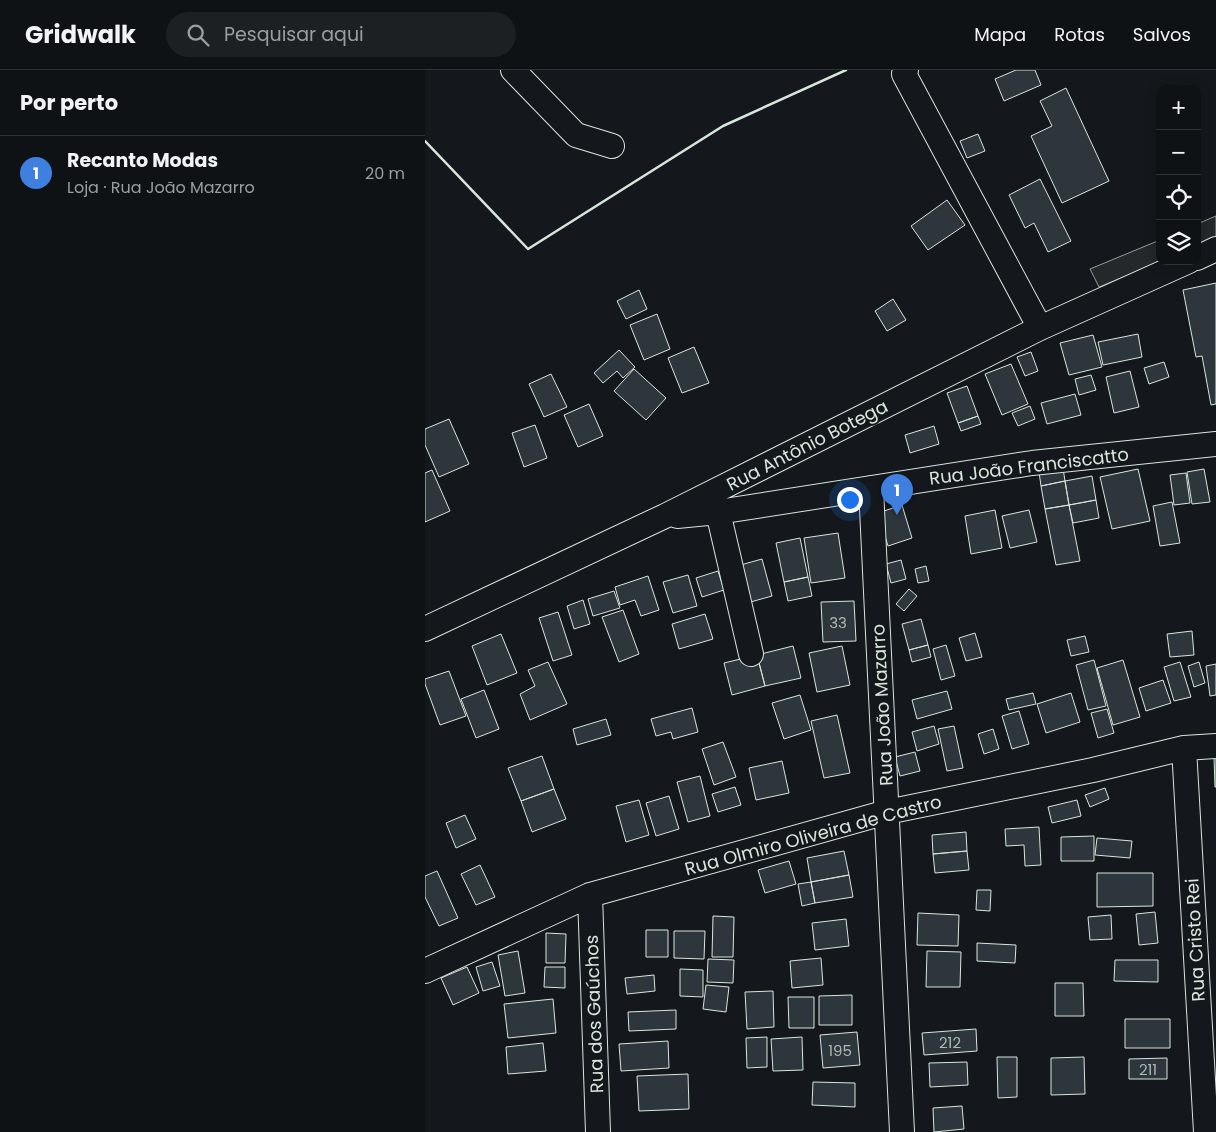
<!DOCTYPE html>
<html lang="pt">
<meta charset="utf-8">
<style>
body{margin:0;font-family:Poppins,sans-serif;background:#1d2022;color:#f1f3f6}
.controls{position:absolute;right:15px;top:15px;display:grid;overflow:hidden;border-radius:10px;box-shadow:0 2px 12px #0003}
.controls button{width:45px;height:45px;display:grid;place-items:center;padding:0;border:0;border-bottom:1px solid #2f3234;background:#0f1215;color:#f1f3f6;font:25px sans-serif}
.you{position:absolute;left:424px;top:429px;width:18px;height:18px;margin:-12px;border:4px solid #fff;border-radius:50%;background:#1a73e8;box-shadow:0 0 0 8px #1a73e833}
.badge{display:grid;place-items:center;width:32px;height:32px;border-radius:50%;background:#b45309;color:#fff;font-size:16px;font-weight:700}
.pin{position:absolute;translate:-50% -41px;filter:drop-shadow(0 1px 2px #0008)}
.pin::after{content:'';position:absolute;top:26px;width:18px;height:15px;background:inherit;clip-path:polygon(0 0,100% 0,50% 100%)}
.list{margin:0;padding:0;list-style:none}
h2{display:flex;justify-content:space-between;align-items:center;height:65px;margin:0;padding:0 20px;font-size:21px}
h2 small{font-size:16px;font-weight:400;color:#9b9ea0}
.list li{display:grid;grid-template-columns:32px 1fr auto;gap:15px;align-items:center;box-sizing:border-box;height:75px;padding:0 20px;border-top:1px solid #2f3234}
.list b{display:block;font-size:19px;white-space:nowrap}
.list p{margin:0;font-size:16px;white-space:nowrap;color:#9b9ea0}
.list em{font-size:16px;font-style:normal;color:#9b9ea0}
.icon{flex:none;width:28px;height:28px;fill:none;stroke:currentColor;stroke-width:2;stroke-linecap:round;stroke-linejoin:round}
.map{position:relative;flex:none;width:791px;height:1062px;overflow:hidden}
header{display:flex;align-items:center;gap:30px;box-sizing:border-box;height:70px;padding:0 25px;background:#0f1215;border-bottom:1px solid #2f3234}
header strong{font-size:24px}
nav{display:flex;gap:28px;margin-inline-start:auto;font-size:18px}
.search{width:350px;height:45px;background:#1d2022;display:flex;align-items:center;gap:12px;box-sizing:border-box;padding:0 18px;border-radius:28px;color:#9b9ea0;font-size:19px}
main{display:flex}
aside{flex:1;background:#0f1215}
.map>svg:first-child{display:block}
</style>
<header>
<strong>Gridwalk</strong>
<div class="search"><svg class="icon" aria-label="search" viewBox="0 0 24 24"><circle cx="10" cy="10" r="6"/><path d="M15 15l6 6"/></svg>Pesquisar aqui</div>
<nav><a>Mapa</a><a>Rotas</a><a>Salvos</a></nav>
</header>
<main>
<aside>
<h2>Por perto<small></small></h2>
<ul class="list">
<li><span class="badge" style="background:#3f7fe0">1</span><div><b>Recanto Modas</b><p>Loja · Rua João Mazarro</p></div><em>20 m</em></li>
</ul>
</aside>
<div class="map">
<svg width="791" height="1062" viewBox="0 0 791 1062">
<rect width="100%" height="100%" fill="#14181c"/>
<path fill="#24282b" stroke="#939e99" d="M791,146V169L772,177V154Z
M735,170V191H737L674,217L665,199Z"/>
<path fill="#2c363c" stroke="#d8e6dc" d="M591,0H610L616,15L579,31L570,9Z
M641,18L684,111L637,133L606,66L627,56L615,31Z
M553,64L560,81L542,88L535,71Z
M615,109L646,171L623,182L609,153L600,158L584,125Z
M522,130L540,155L503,180L486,156Z
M791,213V334L786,335L777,286L771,287L758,220Z
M214,220L222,239L201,249L192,231Z
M468,229L481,250L462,261L450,241Z
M232,244L245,279L219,290L205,255Z
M713,264L717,287L678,295L673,272Z
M668,265L677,297L644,305L635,273Z
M269,277L284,313L257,323L243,288Z
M194,280L210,297L198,308L192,301L178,313L169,303Z
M606,282L613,301L600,306L592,287Z
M739,292L744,307L724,314L719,298Z
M586,294L603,334L577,345L560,304Z
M209,299L241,328L221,350L189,321Z
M705,301L714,337L689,343L681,307Z
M126,304L142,337L119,347L104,314Z
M666,305L671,320L654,325L650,309Z
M542,316L553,346L533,353L522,323Z
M650,324L656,345L622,354L616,333Z
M164,334L178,366L153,377L139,345Z
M605,336L610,349L593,356L587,343Z
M553,346L556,354L536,361L533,353Z
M24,349L44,394L14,407L0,375V359Z
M110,355L122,388L99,397L87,363Z
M509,356L514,374L485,383L480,365Z
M638,398L640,411L616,416L614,402Z
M713,399L725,451L687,459L675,407Z
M779,399L785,432L767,434L762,402Z
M7,400L25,441L0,452V403Z
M761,403L765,433L749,435L745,405Z
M667,406L671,430L644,435L640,411Z
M640,411L644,435L620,439L616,416Z
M671,430L674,448L648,453L644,435Z
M747,432L755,473L735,476L728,436Z
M477,435L487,468L463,476L453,443Z
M644,435L655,491L631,495L620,439Z
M570,440L577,478L546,484L540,446Z
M604,440L612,472L585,478L577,446Z
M413,463L420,508L386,513L379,468Z
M375,468L383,507L359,512L351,473Z
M337,489L347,526L322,533L312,496Z
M476,490L481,509L466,513L461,494Z
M501,496L504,511L493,513L490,499Z
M293,501L299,520L277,527L271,508Z
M263,505L272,536L248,543L238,512Z
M223,506L234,540L216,546L210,530L195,535L190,517Z
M383,507L387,526L363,531L359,512Z
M484,519L492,526L479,541L471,534Z
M189,521L195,538L168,546L163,529Z
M158,530L165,554L149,559L142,536Z
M429,531L431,571L398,572L396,532Z
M198,540L214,584L194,592L177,547Z
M133,542L147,585L128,591L114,548Z
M280,544L288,569L254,579L247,554Z
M496,549L503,575L484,580L477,554Z
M767,561L769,585L745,587L742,564Z
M550,563L557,587L541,591L534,568Z
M76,564L92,603L62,615L47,576Z
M660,566L664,582L646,586L642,570Z
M503,575L506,587L487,592L484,580Z
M521,575L530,606L516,610L508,579Z
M368,576L376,608L340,616L332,585Z
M417,576L425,615L392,622L384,583Z
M332,585L340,616L307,625L299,593Z
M669,590L681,636L663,640L651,595Z
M698,590L715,647L688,655L672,598Z
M123,592L142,634L105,650L95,624L110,616L103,600Z
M755,592L766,627L749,631L739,597Z
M774,592L780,613L769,617L763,596Z
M791,594V625L785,626L781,596Z
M24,601L41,646L15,655L0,614V609Z
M738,610L746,633L721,641L714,618Z
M59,620L74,659L51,668L36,629Z
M522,621L527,639L492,649L487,630Z
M608,623L611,634L584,640L581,629Z
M646,623L655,652L621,663L612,634Z
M375,625L386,660L359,669L347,633Z
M267,638L273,662L248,669L246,662L231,666L226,649Z
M682,639L689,663L673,668L666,643Z
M594,641L604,674L587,679L577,646Z
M412,645L425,703L399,708L386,651Z
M181,649L186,665L152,675L148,659Z
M509,656L514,674L492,681L487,662Z
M529,656L538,698L522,701L513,659Z
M568,659L574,679L559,684L553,664Z
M298,672L311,707L289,715L277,679Z
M490,682L495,701L475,706L470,687Z
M117,686L129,719L96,731L83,698Z
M789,687H791V717H790Z
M357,691L364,723L331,730L324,698Z
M275,706L285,746L263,752L252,712Z
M310,717L316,735L293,742L287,724Z
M680,718L684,729L665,737L660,725Z
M129,719L141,749L107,762L96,731Z
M244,726L254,759L231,766L221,733Z
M214,730L224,765L201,772L191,736Z
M652,730L656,746L627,753L623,737Z
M40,745L51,769L31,778L21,753Z
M614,757L616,795L600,796L599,775L581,776L580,759Z
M541,762L542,781L508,784L507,765Z
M669,766V791H636V767Z
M672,768L707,771L705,788L670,785Z
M419,781L424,805L386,812L382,788Z
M542,781L544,800L510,803L508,784Z
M364,791L371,814L340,823L333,800Z
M55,795L70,827L51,835L36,804Z
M12,801L33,848L14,856L0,827V806Z
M672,803H728V836L672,837Z
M424,805L428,827L390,833L386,812Z
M386,812L390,833L377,836L373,814Z
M552,820H566L565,841L551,840Z
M730,842L733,873L714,875L711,844Z
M493,843L534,845L533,876L492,875Z
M686,845L687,869L665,870L663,847Z
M288,846L309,847L308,887H287Z
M421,849L424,876L390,880L387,853Z
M221,860H243V887H221Z
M249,861H280L279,889L249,888Z
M121,863L141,864L140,893H121Z
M552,873L591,875L590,893L552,891Z
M93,881L100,923L80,926L73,885Z
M502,881L536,882L535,917H501Z
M396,888L398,915L367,918L365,891Z
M283,889L309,890L308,913L282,912Z
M690,890H733V912L689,911Z
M67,892L75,916L58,921L51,897Z
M42,897L54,923L28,935L16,908Z
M120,897H140V918L119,917Z
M255,899L278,900V927L255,926Z
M229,905L230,921L202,924L200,908Z
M630,913H658L659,946H630Z
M281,915L304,917L301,942L278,939Z
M348,921L349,957L322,959L320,922Z
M427,925V955H394V926Z
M363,927H389V958H364Z
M128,929L131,963L83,968L79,934Z
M251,940V959L204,961L203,942Z
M700,949H745V978H700Z
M551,959L552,981L499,985L497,963Z
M432,962L435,995L398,998L395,965Z
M342,967V997L322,998L321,968Z
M377,967L378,1000L348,1001L346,969Z
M243,971L244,998L196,1001L194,974Z
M118,973L121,1001L83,1004L81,977Z
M572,987H592V1027L573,1028Z
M659,987L660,1024L626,1025V988Z
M742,988V1009H704V989Z
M542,992L543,1015L505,1017L504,993Z
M263,1004L264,1039L214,1041L212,1006Z
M388,1012L430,1013V1037L387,1035Z
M537,1036L539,1059L509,1062L508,1038Z"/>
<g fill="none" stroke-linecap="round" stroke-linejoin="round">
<defs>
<path id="minor" d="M88,0L151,65L187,76
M481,0L479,4L615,258
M772,188L791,179
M446,418L477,1062
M293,442L326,584
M252,446L293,442L607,393L791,374
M0,559L240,446L615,258L764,191
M759,678L781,1062
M165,825L173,1062
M0,901L165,825L462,742L668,700L759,678L791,676"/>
</defs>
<use href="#minor" stroke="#d8e6dc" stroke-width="26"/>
<use href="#minor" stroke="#14181c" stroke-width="24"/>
<path stroke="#d8e6dc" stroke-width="2.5" d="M0,71L103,179L298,56L421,0"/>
</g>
<g text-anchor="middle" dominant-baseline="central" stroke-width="4" stroke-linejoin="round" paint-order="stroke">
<g font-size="15" fill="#adbab4">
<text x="413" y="552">33</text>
<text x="525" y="972">212</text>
<text x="415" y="980">195</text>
<text x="723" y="999">211</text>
</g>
<g font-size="18" fill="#d8e6dc" stroke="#14181c">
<text transform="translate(382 375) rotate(-27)">Rua Antônio Botega</text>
<text transform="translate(604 396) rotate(-7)">Rua João Franciscatto</text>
<text transform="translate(457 635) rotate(-93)">Rua João Mazarro</text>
<text transform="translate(388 765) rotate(-15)">Rua Olmiro Oliveira de Castro</text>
<text transform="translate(770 870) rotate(-93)">Rua Cristo Rei</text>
<text transform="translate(169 944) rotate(-92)">Rua dos Gaúchos</text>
</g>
</g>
</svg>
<div class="controls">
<button>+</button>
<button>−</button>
<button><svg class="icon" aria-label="locate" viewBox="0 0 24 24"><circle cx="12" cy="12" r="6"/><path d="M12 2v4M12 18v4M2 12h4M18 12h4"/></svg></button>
<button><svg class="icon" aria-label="layers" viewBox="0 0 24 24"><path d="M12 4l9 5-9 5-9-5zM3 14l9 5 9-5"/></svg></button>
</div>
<div class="you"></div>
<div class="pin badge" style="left:472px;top:445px;background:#3f7fe0">1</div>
</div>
</main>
